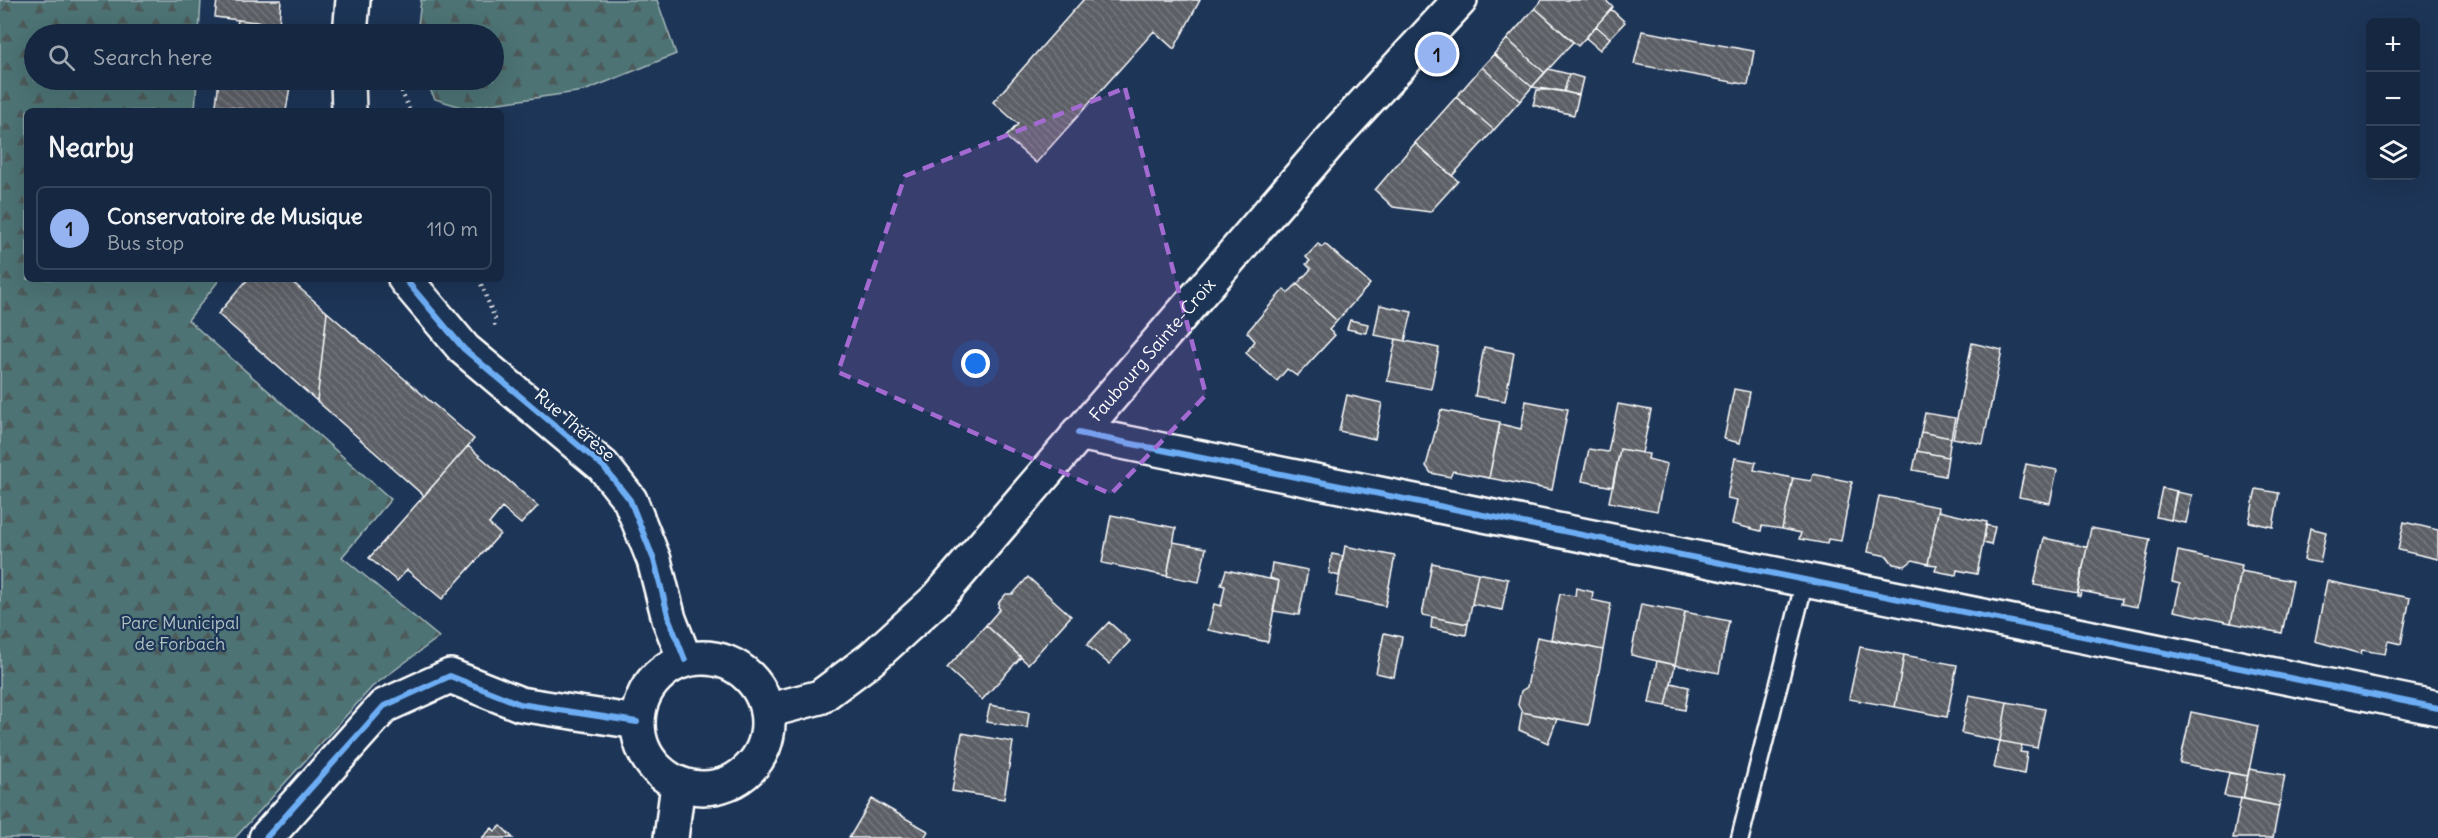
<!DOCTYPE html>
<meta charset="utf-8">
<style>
body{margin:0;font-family:Delius,sans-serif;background:#23344c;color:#f1f3f6}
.controls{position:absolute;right:18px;top:18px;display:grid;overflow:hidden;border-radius:9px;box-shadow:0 6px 24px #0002}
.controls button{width:54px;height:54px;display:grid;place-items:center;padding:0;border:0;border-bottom:2px solid #35445a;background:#162841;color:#f1f3f6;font:30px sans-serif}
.you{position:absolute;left:976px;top:364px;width:21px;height:21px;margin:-15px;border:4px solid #fff;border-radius:50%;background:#1a73e8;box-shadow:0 0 0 9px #1a73e833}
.badge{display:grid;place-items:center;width:39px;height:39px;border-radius:50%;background:#95b2f1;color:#111;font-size:20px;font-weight:700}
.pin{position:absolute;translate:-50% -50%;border:3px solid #fff;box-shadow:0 2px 6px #0006}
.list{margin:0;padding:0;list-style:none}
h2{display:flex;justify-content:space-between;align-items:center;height:78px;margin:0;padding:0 24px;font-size:26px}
h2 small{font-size:20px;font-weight:400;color:#9ea6b1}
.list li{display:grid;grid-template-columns:39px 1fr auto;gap:18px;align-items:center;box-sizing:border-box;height:84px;margin:0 12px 12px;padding:0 12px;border:2px solid #35445a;border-radius:9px}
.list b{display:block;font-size:22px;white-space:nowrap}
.list p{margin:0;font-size:20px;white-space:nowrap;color:#9ea6b1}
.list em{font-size:20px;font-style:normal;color:#9ea6b1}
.icon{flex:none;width:33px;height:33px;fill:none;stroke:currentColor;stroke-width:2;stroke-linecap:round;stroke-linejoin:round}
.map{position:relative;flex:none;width:2438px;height:838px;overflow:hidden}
.search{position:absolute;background:#162841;box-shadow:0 6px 24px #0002;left:24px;top:24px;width:480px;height:66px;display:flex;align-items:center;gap:15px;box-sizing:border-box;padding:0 21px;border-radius:33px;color:#9ea6b1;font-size:22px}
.panel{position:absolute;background:#162841;box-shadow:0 6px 24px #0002;left:24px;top:108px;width:480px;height:174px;border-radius:9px}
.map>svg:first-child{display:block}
</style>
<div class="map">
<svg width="2438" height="838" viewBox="0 0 2438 838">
<defs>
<pattern id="forest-firs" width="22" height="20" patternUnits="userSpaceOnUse" patternTransform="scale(1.5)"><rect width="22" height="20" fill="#4e7374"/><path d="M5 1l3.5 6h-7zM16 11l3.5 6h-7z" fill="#4d5a5a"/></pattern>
<pattern id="building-back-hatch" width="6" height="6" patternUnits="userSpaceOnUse" patternTransform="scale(1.5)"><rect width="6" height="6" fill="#5b6066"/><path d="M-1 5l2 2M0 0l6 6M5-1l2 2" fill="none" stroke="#74787d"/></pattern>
</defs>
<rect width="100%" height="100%" fill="#1d3557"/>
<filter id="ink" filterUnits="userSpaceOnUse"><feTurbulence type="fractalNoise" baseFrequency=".0167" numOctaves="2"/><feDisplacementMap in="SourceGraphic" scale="12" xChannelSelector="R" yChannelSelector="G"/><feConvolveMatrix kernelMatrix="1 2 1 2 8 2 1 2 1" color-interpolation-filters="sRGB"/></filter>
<g filter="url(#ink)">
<path fill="url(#forest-firs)" stroke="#a6b9ba" stroke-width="1.5" d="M0,0H201L199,34H34V80H197L195,111H27V279H220L188,320L391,499L342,557L439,637L372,687L235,838H0Z
M421,0H657L676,54L584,91L464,108L435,99L425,80H494V34H417Z"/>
<path fill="url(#building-back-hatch)" stroke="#fff" stroke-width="1.5" d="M217,0H281L279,25L215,17Z
M1083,0H1200L1174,49L1154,31L1036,163L1006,137L1018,124L993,102Z
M1542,0H1605L1613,7L1578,46L1535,8Z
M1535,8L1573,42L1545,73L1507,39Z
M1611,9L1625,22L1610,38L1596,26Z
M238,20L276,24L275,34H235Z
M1596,26L1610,38L1600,50L1586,38Z
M1642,31L1754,51L1748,85L1634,64Z
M1507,39L1545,73L1532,87L1494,54Z
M1494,54L1532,87L1520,101L1482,67Z
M1482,67L1520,101L1494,130L1456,97Z
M1548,69L1569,74L1564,92L1532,87Z
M1569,74L1583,78L1579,95L1564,92Z
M219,80H291L286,111H255L216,105Z
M1537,90H1557L1579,95L1574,115L1533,105Z
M1456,97L1494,130L1452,176L1415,143Z
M1415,143L1458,181L1430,212L1393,207L1375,190Z
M1318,244L1322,247L1325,244L1370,284L1337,321L1297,284L1311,269L1306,264L1310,261L1306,257Z
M248,279H289L327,312L317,401L218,314Z
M1297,284L1337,321L1329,330L1335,335L1297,376L1287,369L1277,381L1246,353L1255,341L1247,332L1284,289L1288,293Z
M1380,305L1412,312L1405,341L1374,335Z
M327,312L474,439L424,496L317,401Z
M1350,320L1368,324L1366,333L1347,329Z
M1396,339L1439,348L1431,389L1387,381Z
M1972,343L2002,350L1983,444L1953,438Z
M1484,347L1514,353L1505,401L1475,396Z
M1734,389L1750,392L1740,443L1724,439Z
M1347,395L1382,403L1375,439L1339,431Z
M1526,401L1568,409L1552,490L1489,478L1500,424L1521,429Z
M1618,404L1651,410L1642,453L1620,449L1613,487L1582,481L1589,449L1608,452Z
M1441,410L1500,422L1489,478L1453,471L1450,477L1431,473L1426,466Z
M1925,413L1955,418L1951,438L1921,432Z
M1921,432L1951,438L1948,457L1917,451Z
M468,446L538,506L521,524L502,508L489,524L500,534L442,599L407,570L397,581L369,558Z
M1620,449L1649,454L1648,459L1667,464L1657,511L1609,502Z
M1917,451L1948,457L1945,476L1913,470Z
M1735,458L1756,462L1754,470L1793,478L1782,529L1762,526L1761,531L1732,524L1737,500L1727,498Z
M2026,464L2057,470L2050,503L2019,497Z
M1813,474L1852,482L1841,541L1828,539L1827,544L1799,539L1801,533L1782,529L1793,478L1811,481Z
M2162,488L2177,491L2171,520L2156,517Z
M2256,489L2279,493L2273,527L2249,522Z
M2176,492L2192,495L2186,523L2171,520Z
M1879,496L1939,507L1928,564L1913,560L1905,566L1893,564L1887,556L1868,552Z
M1938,511L1987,522L1977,574L1957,570L1956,575L1935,571L1937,565L1928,564Z
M1111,515L1176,528L1167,576L1102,563Z
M2404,522L2438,530V559L2398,550Z
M1986,525L1995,527L1991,545L1983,543Z
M2091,528L2150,539L2137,607L2121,604L2122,599L2081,591L2080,596L2077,595Z
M2310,528L2326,532L2320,563L2304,560Z
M2044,538L2087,547L2078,593L2034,585Z
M1173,542L1206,548L1199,582L1167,576Z
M1345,546L1395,556L1385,606L1336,596Z
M2178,551L2242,565L2231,623L2174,611L2180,584L2172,582Z
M1332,554L1343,556L1339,576L1329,573Z
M1272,563L1308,570L1299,615L1273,611L1279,581L1270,578Z
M1432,563L1478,573L1468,624L1422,615Z
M1226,570L1279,581L1268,642L1208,630L1214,604L1221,606L1225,586L1221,585Z
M2241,571L2293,581L2282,633L2231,623Z
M1478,573L1508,579L1502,610L1472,604Z
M1028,577L1071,616L1028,664L986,625L1000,609L998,607L999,602L1006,594H1013Z
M2327,581L2410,598L2401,644L2388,641L2385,654L2362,650L2361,654L2315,641Z
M1576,588L1593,592L1592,600L1611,604L1603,650L1551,639L1560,594L1575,596Z
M1641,604L1685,612L1675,665L1631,655Z
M1685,612L1729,621L1719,673L1675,665Z
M1432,617L1468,624L1466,635L1431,628Z
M1109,622L1130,641L1109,664L1087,645Z
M986,625L1021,657L982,700L947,668Z
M1384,633L1402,637L1394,677L1376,673Z
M1537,637L1603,650L1589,725L1522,712L1518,705L1521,691L1527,687Z
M1860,647L1904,655L1895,707L1849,699Z
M1904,655L1957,665L1947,717L1895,707Z
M1657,661L1675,665L1666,706L1649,703Z
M1671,683L1689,687L1685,710L1666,706Z
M1969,695L2007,702L2000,741L1961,733Z
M2007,702L2045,709L2037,748L2000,741Z
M990,705L1029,712L1027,728L986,722Z
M1522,712L1557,719L1548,743L1519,730Z
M2191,712L2258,726L2248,776L2180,763Z
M962,733L1013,742L1004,799L952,791Z
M2000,741L2022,745L2020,752L2027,753L2024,774L1994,768Z
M2249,769L2285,775L2279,806L2243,799Z
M2229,773L2248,776L2243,799L2224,796Z
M2241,798L2279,806L2273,838H2233Z
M872,799L928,831L924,838H849Z
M501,826L513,838H482L492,828L495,831Z"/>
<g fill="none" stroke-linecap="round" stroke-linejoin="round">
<defs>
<path id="service" d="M1740,838L1805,580"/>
<path id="minor" d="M350,34L353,0
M348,80L349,111
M405,279L464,349L603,466L630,500L654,560L669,619L685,660
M1078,433L2438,708
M266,838L384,706L450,676L520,704L637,722"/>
<g id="secondary">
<circle cx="703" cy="723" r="65"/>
<path id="s1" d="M767,711L820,697L871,659L938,598L1341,129L1460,0"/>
<path d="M671,838L678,784"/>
</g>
</defs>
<use href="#service" stroke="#fff" stroke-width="21"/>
<use href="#minor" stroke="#fff" stroke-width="38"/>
<use href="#secondary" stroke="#fff" stroke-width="38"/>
<path stroke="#fff" stroke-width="4" stroke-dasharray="1.5 4.5" stroke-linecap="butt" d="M397,80L410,111
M479,279L495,319V328"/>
<use href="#service" stroke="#1d3557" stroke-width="16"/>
<use href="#minor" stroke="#1d3557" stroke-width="33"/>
<use href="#secondary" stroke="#1d3557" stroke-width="33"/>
<defs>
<path id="cycleway" d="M405,279L464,349L603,466L630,500L654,560L669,619L685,660
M1078,433L2438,708
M266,838L384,706L450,676L520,704L637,722"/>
</defs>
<use href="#cycleway" stroke="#1d3557" stroke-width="10"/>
<use href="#cycleway" stroke="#6dadf4" stroke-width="6"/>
</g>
</g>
<path fill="#a36bd2" fill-opacity="0.2" stroke="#a36bd2" stroke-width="4.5" stroke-dasharray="12 8" stroke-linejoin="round" d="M1125,88L1206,395L1111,494L838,372L905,176Z"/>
<g text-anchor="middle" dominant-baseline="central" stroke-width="4.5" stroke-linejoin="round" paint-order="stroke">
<g font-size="18" fill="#fff" stroke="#1d3557">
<text stroke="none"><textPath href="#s1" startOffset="537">Faubourg Sainte-Croix</textPath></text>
<text transform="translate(575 425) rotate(41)">Rue Thérèse</text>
</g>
<g font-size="18" fill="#afc0c0" stroke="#1d3557">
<text x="180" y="622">Parc Municipal<tspan x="180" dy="21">de Forbach</tspan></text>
</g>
</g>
</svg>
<div class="controls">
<button>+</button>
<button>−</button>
<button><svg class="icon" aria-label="layers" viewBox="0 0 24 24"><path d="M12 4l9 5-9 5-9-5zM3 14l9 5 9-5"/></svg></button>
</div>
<div class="you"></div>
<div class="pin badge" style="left:1437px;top:54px">1</div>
<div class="search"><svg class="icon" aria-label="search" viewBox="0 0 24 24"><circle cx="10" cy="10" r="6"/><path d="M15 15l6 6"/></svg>Search here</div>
<section class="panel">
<h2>Nearby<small></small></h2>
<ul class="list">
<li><span class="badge">1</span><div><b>Conservatoire de Musique</b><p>Bus stop</p></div><em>110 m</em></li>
</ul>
</section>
</div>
